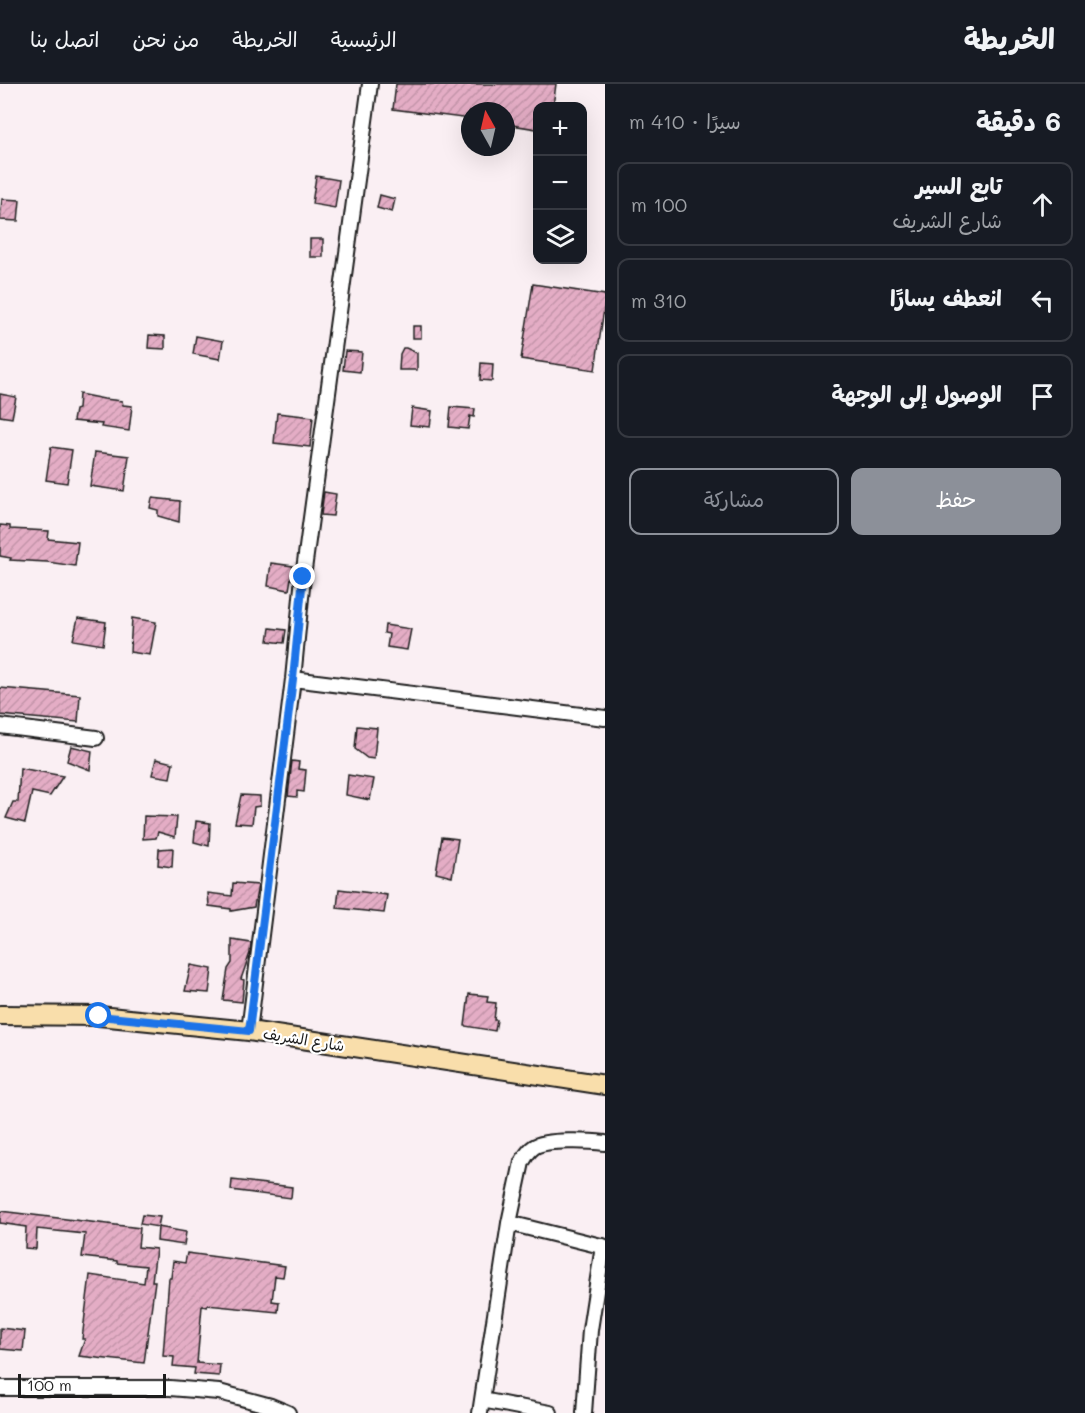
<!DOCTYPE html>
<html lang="ar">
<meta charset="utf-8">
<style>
body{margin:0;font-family:Mali,"Playpen Sans Arabic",sans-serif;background:#242831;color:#f1f3f6;direction:rtl}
.controls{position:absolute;right:18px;top:18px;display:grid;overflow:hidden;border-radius:12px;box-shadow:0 6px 24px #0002}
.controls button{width:54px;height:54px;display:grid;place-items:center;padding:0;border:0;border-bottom:2px solid #363941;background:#171b24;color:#f1f3f6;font:30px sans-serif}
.compass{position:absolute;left:461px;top:18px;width:54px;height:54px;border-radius:50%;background:#171b24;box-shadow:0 6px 24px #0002;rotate:352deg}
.scale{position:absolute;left:18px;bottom:15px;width:148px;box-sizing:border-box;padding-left:6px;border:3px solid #1c1c1c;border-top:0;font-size:16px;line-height:21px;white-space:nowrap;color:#1c1c1c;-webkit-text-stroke:4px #fff;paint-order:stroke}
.stop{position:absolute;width:18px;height:18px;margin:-14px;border:4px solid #1a73e8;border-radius:50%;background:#fff}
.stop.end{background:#1a73e8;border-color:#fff;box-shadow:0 2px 6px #0008}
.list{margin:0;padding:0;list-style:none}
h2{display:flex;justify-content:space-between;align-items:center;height:78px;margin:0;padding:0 24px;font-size:26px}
h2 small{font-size:20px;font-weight:400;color:#9ea1a6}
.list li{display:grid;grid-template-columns:39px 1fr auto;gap:18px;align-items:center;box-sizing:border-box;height:84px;margin:0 12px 12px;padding:0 12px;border:2px solid #363941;border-radius:12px}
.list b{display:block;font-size:22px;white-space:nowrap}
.list p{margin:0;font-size:20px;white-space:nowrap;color:#9ea1a6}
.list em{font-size:20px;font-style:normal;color:#9ea1a6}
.actions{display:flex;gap:12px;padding:18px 24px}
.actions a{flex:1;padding:14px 0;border:2px solid #8c9099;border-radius:12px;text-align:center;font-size:21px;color:#8c9099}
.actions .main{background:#8c9099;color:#fff}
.icon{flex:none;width:33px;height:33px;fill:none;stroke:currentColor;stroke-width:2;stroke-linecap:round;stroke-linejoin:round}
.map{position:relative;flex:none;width:605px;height:1329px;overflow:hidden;direction:ltr}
header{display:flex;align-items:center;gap:36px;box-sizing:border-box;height:84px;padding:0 30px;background:#171b24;border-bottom:2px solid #363941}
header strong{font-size:28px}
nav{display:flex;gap:33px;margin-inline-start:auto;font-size:21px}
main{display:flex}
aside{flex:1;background:#171b24}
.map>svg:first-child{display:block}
</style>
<header>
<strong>الخريطة</strong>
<nav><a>الرئيسية</a><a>الخريطة</a><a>من نحن</a><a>اتصل بنا</a></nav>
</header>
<main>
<aside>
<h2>6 دقيقة<small>سيرًا · 410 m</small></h2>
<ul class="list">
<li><svg class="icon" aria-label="ahead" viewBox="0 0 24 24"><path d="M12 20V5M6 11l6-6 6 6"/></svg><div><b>تابع السير</b><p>شارع الشريف</p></div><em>100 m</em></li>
<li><svg class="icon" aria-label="left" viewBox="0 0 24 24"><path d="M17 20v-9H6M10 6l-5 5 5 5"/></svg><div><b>انعطف يسارًا</b></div><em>310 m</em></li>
<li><svg class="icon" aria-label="arrive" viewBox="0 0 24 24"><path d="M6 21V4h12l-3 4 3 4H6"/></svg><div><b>الوصول إلى الوجهة</b></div></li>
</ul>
<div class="actions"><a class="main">حفظ</a><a>مشاركة</a></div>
</aside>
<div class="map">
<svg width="605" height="1329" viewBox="0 0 605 1329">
<defs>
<pattern id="building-hatch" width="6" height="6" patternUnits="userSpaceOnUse" patternTransform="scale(1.5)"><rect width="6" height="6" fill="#e4adc5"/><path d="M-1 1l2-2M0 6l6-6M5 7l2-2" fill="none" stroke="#c394a9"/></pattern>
</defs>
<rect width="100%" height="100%" fill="#faeff3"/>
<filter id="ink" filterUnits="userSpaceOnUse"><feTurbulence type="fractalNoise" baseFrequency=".0167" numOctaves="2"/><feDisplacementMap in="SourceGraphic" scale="12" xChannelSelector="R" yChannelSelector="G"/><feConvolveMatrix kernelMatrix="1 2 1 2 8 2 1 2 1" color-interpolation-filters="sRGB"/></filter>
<g filter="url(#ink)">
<path fill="url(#building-hatch)" stroke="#1c1c1c" stroke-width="1.5" d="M396,0H556L553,22H537V45L506,40V27H470V35L393,25Z
M316,92L339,96L335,124L312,120Z
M380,111L395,115L392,128L377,124Z
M2,115L20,116L18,137L0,136Z
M310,155H323V173H310Z
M533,200L605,211V218L595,286L521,275Z
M413,242H421V254H413Z
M149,251L165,252V265L148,264Z
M196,252L223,257L220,275L193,270Z
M403,264H406L417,269V286H399L400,270Z
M345,267L362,268L360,288L343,286Z
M481,279L493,280L492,297L480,296Z
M0,310L16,313L12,334L0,332Z
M79,310L104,315L122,317L123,321L132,322L129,347L101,343L102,340L73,337L75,326L78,325Z
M451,323L475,325L474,333L470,332L468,345L449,343Z
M412,324L432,327L430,343L410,341Z
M277,329L313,333L310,363L274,359Z
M51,363L72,366L67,399L46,396Z
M95,368L129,372L124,407L90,402Z
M324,408L336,410L333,432L321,431Z
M152,414L180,417L179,438L158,432V426L150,424Z
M0,441L10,442V445L49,447L48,455L78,458L75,482L47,478L10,476L11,474L0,472Z
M271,479L293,482L289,506L268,502Z
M78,534L106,538L103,561L73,556Z
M132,534L156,538L150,571L130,568Z
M385,541L411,545L407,566L387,563L389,550L384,549Z
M270,544L286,546L284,559L268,557Z
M0,604L80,611L78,638L0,631Z
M357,642L377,644L374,675L367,674L355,665Z
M71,662L92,667L90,686L67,677Z
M156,675L173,679L170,694L152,691Z
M292,677L299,678L298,685L306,686L304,708L297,707V713L288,712Z
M20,684L63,692L50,712L32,708L25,739L6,734L13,718H18Z
M348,691L374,695L370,716L346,711Z
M241,711L260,712V722L254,723L252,740L235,739Z
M144,732L177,733L175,753L158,748L156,754L143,755Z
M196,737L210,739L209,762L194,758Z
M442,753L458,755L452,793L436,789Z
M173,764L172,783L158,781L159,765Z
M233,799L258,801L254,823L231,827V825L209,822L208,809L232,812Z
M339,805L387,811L384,829L337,824Z
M232,856L251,859L250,869L241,895L244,896L242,918L223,916L228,885L232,879Z
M191,881L212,885L209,909L185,907Z
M469,910L488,912L487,918L496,919L494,936H497L495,947L465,942Z
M232,1096L292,1103L291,1114L231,1106Z
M0,1127L140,1144L138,1163L156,1165L152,1197H155L144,1279L79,1272L85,1255H82L90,1191L144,1199L146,1182L117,1179V1177L82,1173L85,1150L37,1145L36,1165L25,1164L26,1143L0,1139Z
M142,1131L160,1133L158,1143L140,1140Z
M158,1143L186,1148L184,1161L157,1157Z
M187,1169L285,1182L283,1193L275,1192L272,1217L279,1218L278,1228L207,1221V1223L202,1222L197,1279L220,1281L219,1292L194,1290L195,1284L173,1282L174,1273L163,1272L169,1194H171L173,1177L185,1179Z
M0,1244L25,1247L23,1267L0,1265Z"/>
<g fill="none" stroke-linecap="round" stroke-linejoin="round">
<defs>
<path id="minor" d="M293,595L605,634
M0,642L96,654
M249,947L293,595L303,493L370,0
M509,1139L605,1163
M0,1304H170L219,1308L271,1322L288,1329
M482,1316L509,1139L522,1078C526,1072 528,1067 534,1063C546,1055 590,1057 605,1059
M480,1329L482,1316L550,1329
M584,1329L590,1246L603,1162"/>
<path id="major" d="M0,931L99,932L249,947L605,1001"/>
</defs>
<use href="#minor" stroke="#1c1c1c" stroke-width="18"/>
<use href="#major" stroke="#1c1c1c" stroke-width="22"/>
<use href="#minor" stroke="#fff" stroke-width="14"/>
<use href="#major" stroke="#f9deab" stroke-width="18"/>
</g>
</g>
<g fill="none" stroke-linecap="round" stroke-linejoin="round" filter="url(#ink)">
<path stroke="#1a73e8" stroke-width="8" d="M99,932L249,947L293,595L303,493"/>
</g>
<g text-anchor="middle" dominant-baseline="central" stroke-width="4.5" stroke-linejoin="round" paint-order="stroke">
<g font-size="15" fill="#1c1c1c" stroke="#fff">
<text transform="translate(304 955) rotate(9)">شارع الشريف</text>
</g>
</g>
</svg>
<div class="controls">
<button>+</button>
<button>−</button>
<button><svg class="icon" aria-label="layers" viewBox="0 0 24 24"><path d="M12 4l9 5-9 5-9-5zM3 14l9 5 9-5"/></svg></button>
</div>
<svg class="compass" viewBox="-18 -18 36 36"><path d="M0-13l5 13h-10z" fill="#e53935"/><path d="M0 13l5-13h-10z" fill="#9ea1a6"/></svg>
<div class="scale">100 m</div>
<div class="stop" style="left:99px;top:932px"></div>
<div class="stop end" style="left:303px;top:493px"></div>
</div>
</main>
